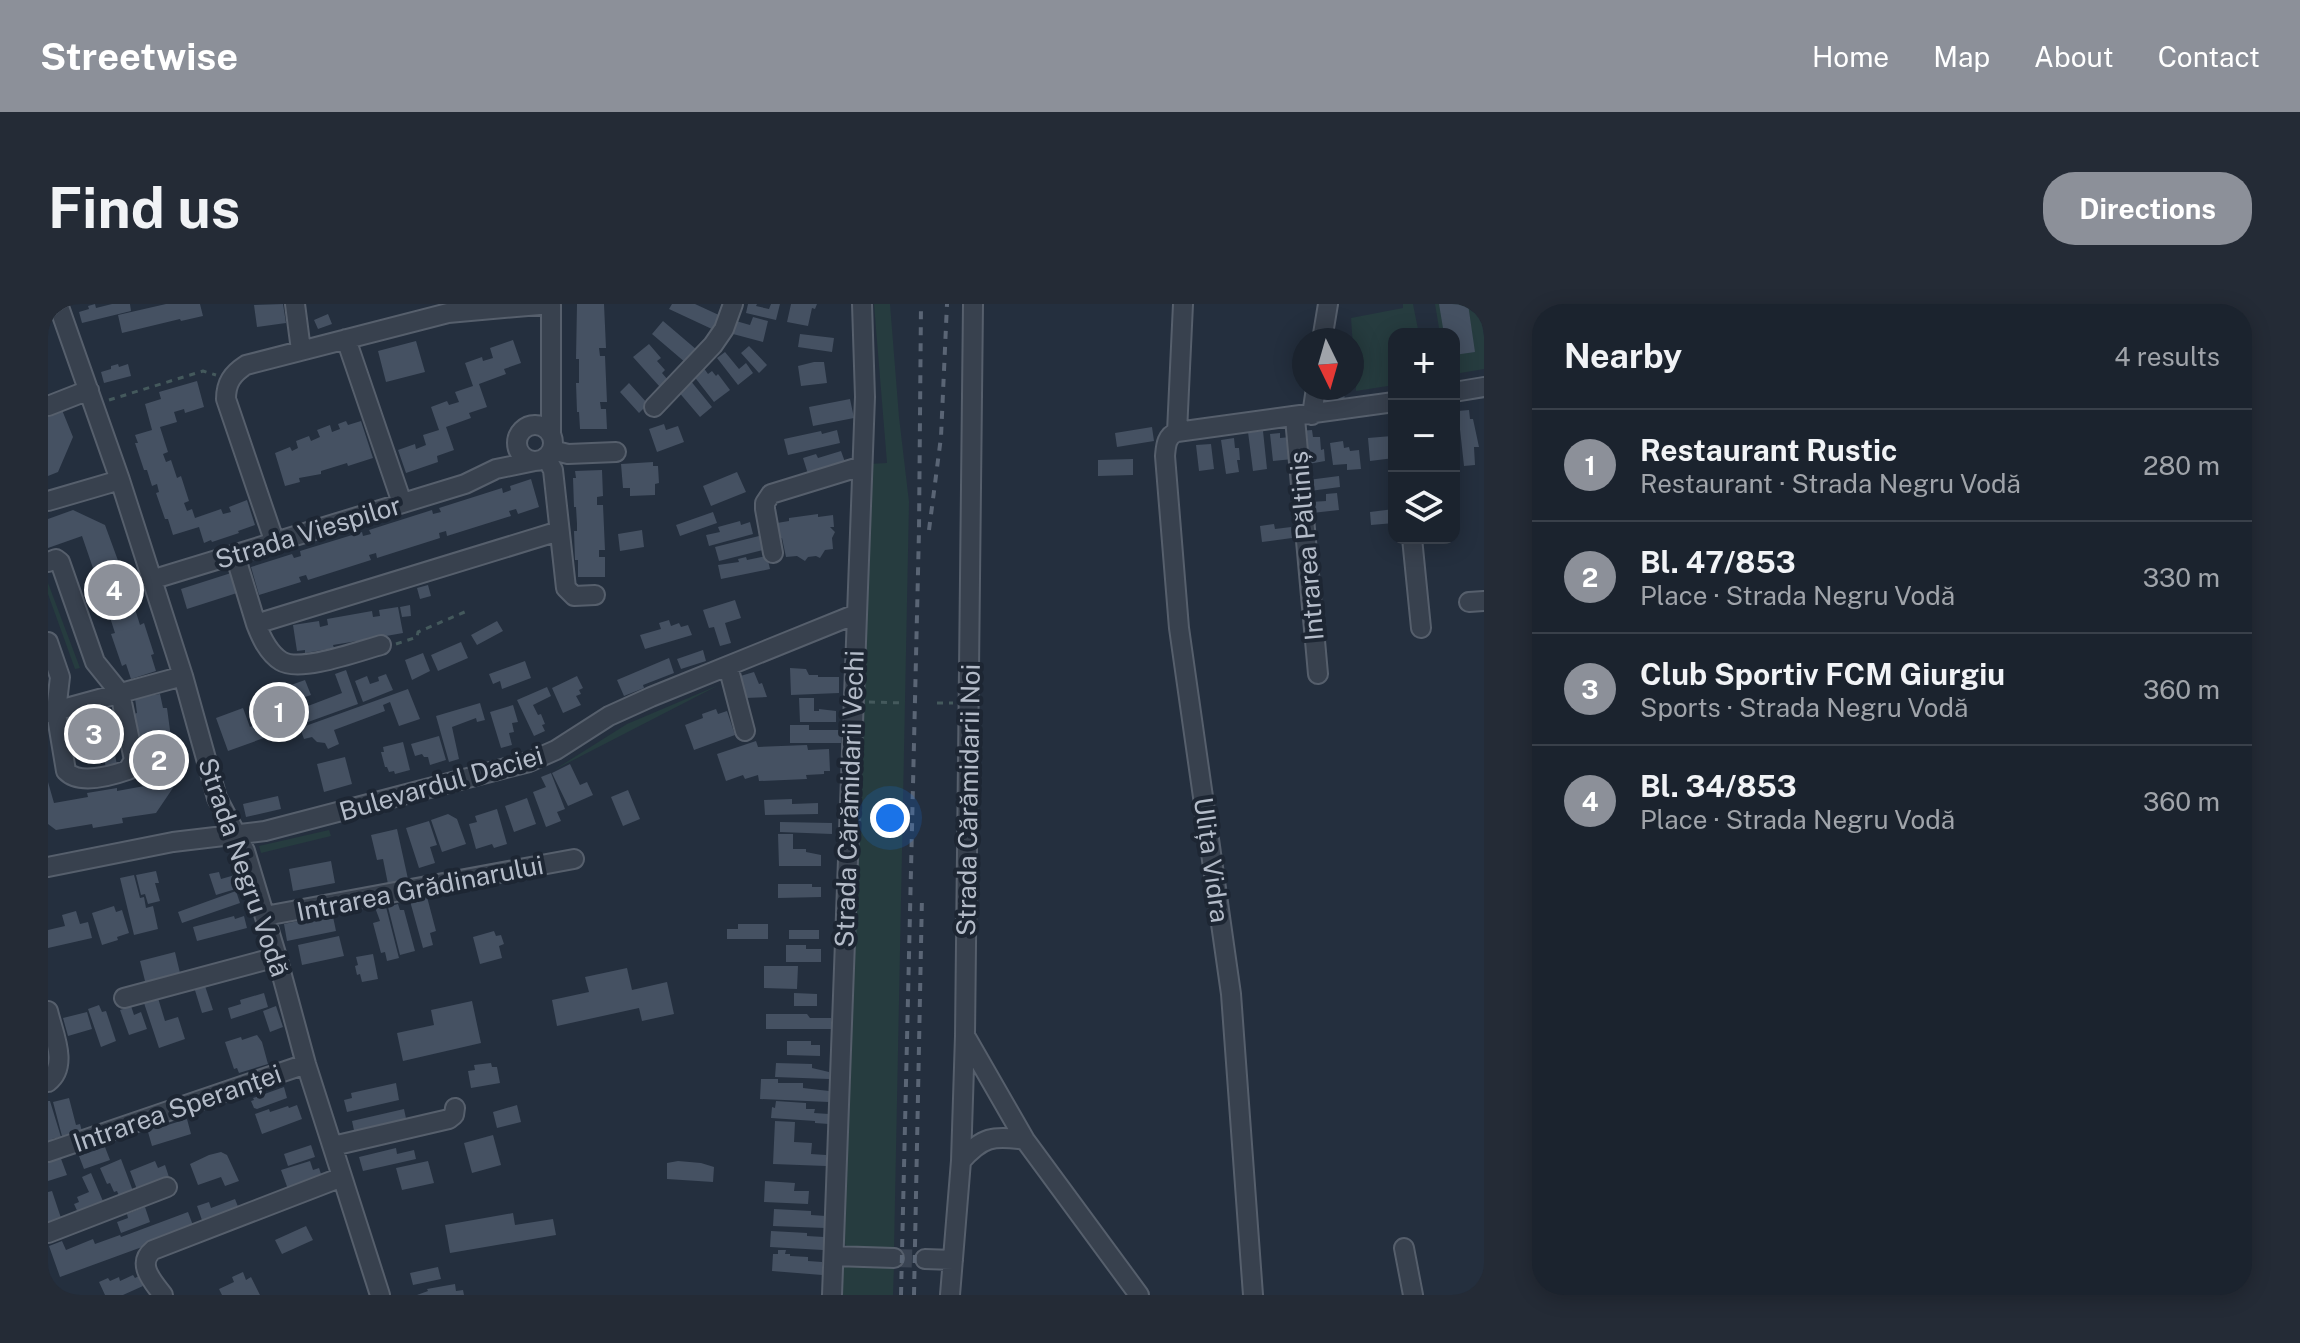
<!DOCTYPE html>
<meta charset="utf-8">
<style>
body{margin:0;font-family:"Public Sans",sans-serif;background:#242b36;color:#f1f3f6}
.controls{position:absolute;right:24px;top:24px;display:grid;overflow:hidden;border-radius:16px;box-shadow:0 4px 20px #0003}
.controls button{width:72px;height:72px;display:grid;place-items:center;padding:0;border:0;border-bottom:2px solid #39404a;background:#1b232e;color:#f1f3f6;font:40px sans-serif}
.compass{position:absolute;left:1244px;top:24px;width:72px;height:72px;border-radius:50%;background:#1b232e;box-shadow:0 4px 20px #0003;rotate:175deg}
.you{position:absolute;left:842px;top:514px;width:28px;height:28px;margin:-20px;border:6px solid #fff;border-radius:50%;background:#1a73e8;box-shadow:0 0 0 12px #1a73e833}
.badge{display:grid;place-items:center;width:52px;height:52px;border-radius:50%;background:#8c9099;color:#fff;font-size:26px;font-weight:700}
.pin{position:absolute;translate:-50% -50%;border:4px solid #fff;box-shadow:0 2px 8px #0006}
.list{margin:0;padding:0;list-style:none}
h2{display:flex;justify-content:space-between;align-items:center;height:104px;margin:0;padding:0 32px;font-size:34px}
h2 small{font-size:26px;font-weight:400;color:#a0a4aa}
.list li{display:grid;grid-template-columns:52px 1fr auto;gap:24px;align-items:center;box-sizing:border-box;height:112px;padding:0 32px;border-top:2px solid #39404a}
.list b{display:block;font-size:30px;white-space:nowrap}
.list p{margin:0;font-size:26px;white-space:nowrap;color:#a0a4aa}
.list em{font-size:26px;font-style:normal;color:#a0a4aa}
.icon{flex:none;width:44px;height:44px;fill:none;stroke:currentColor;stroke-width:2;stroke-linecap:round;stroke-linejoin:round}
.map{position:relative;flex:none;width:1436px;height:991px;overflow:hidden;border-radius:32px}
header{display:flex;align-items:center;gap:48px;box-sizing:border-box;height:112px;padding:0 40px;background:#8c9099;color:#fff}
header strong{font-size:38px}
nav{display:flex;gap:44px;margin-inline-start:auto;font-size:28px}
.intro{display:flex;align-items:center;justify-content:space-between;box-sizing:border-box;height:192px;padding:0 48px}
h1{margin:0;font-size:56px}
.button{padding:20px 36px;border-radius:32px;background:#8c9099;color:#fff;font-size:28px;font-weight:700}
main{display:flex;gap:48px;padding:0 48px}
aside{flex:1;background:#1b232e;border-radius:32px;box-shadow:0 4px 20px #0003}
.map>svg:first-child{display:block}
</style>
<header>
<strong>Streetwise</strong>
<nav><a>Home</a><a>Map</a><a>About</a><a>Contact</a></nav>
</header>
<div class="intro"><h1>Find us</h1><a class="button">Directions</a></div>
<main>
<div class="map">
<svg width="1436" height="991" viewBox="0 0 1436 991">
<rect width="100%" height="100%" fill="#242f3e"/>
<path fill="#263c3f" d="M826,0H842L851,113L861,198L846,946L800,944L794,936L821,160L839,159Z
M1355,0H1365L1371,30H1346V81L1308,87L1303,14L1355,4Z
M1387,0H1431L1436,33V65L1406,70V30H1392Z
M0,279L32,364L27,365L0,290Z
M671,381L506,466L579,420Z
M281,526L283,532L213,549L211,542Z
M797,961H846L845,991H792L794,964Z"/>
<path fill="#455162" d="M47,0L48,4L64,0H82L83,7L34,19L31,8L41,5L40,2Z
M118,0H152L155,12L133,17L132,15L74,29L70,11Z
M235,0L238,19L209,23L206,1Z
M529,0H556L558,44H551L552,52H557L559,98H552L553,105H558L559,125H532L531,108H529L528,79H531V55H528Z
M624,0H647L673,12L666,26L621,5Z
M700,0H709L708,2L721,5L723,0H732L728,16L698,9Z
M743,0H769L767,5L764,4L760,22L739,18Z
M1391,0H1420L1427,48L1406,51V30H1396Z
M280,10L284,20L270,25L266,16Z
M705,13L720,17L715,38L685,30L688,17L702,21Z
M615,17L649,46L638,59L604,30Z
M752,30L786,34L784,48L750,43Z
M465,36L473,59L456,65L458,70L431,80L439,103L421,109L423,114L398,123L406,146L389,152L390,158L358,169L350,146L367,140L368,145L378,141L375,131L391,126L383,103L399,97L401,101L411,98L407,88L425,82L417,59L434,53L435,57L445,54L442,44Z
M368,37L377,68L338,78L330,47Z
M601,40L613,54L609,57L617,66L614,69L620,76L612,83L585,53Z
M701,42L719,61L711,69L693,49Z
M677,48L691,65L698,59L705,69L690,81L669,54Z
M766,58H776L779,79L753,82L750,62Z
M70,60L71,63L80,60L83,72L56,79L53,68L63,65V62Z
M655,63L660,70L664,67L668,72L670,70L682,86L666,98L645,71Z
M642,76L664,103L652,113L629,86Z
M149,77L156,103L137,109L136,105L126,108L129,118L112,123L120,148L115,150L118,158L123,156L129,174L133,172L141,197L136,199L139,207L144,205L147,214L173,205L175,210L183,208L181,203L199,196L207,221L190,227L191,229L164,238L163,236L156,239L151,223L125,231L120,215H117L108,189L111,188L109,180L104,182L99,166H96L87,139H90L87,131L104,126L97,100L113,95L111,88Z
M581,79L600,100L591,109L572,88Z
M1296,85L1297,100L1274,102L1273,91H1282V86Z
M802,95L806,114L765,122L761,103Z
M14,106L25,133L10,168L0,172V112Z
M1421,106L1422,115H1425L1431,143H1426L1427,161L1416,162L1410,107Z
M298,117L300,121L313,117L325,154L300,162L299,159L273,167V170L251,174L252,178L237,182L227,149L242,143L244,147L250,144L248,137L261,132L263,137L272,133L269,126L282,121L284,128L292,125L290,120Z
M616,120L618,126L630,122L636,138L609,148L601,125Z
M1104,123L1106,137L1069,143L1067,129Z
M789,126L792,139L740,151L736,135L773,127L774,130Z
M1264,126L1265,133H1272L1273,146L1276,145L1277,157L1255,161L1251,127Z
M1215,127L1219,165L1205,167L1200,128Z
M1232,129V134L1243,133L1245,155L1225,157L1222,130Z
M1344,132L1346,154L1322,157L1320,134Z
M1186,134L1187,144H1191L1192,156H1189L1191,168L1178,170L1173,136Z
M1295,137L1296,144L1301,143L1302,147L1311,146L1313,165L1299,166V160L1285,161L1282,139Z
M1163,140L1166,165L1151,167L1148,141Z
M793,147L797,158L760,170L755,154L768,150L770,154Z
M1085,155V171L1050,172V156Z
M605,158V162H610L611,179L607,180V191L582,192V184H575L573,160Z
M554,166L555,192L549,193V201H555L557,246H551V253H557V273H530V256H527L526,227H529V220L528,203H526L525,174H528L527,167Z
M689,168L698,188L663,202L655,182Z
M1291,172L1292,183L1262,187L1260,176Z
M483,175L491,203L470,210L468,205L461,207L463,212L399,232L398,227L391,229L392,234L329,254L328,249L321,251L323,256L260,276L258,271L251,273L253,278L211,291L203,263L244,250L246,254L253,252L252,247L314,228L315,232L323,230L321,226L384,206L385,210L393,208L391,204L454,184L455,189L463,186L462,182Z
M1289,189L1291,206L1264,209L1263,198L1278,197V190Z
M1346,205V219L1323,221L1322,208Z
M25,206L57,221L72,262L76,261L86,291L83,292L92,321L96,319L106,350L103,351L108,367L83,375L78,360L74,362L63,330L67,329L58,301L54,303L46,281L43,271L47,270L34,232L0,244V215Z
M665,208L669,219L632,232L628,221Z
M770,210V213L785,211L786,223H782L787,228L784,234L785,245L777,246L772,254L768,252L760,253L757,257L749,252L738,253L734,234L732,235L729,219L741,217V214Z
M692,217L693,221L702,218L705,230L661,242L658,231L672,228L670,223Z
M1226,220L1227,225L1243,223L1244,234L1214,238L1212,222Z
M594,226L596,243L572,247L570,230Z
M715,231L719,245L671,257L667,243Z
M719,252L722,265L673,275L670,261L691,258L690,255L698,253L699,256Z
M183,269L189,289L139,305L133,285Z
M380,281L383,292L372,295L369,284Z
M687,296L693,314L677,319L683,339L672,342L666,323L661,324L655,306Z
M362,301L363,312L354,313L352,303Z
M350,303L355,329L338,332L339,335L310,340L309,337L285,341L286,344L257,349V346L249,347L245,321L271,317L272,323L280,321L279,315L324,307L325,313L332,312L331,306Z
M621,316L623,322L631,319L633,323L640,321L644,331L597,345L592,331L613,325L611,319Z
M449,317L455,327L429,341L423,331Z
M413,338L420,354L390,367L383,351Z
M655,346L658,357L633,365L629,355Z
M375,349L382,367L364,376L357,356Z
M621,354L626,369L595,381L596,384L576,392L569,376Z
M477,357L483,374L454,385L452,377L445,380L441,370Z
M742,364L758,365L761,371H770V373H791V389L743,391Z
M298,366L310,400L180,447L168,414L195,404L202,423L216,418L207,394L219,390L224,385L229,386L257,376L263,391L257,393L260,402L294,389L287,370Z
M706,368L711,380L714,379L719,393L697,394L689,373Z
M338,370L345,386L315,398L307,377L319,372L322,380L331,377L330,373Z
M529,372L535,384L531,386L533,390L528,392L533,401L515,409L504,384Z
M499,383L503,392L485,401L490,411L493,410L497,420L494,421L497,427L486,432L469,396Z
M360,385L372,415L351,422L342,398L335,401L337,407L286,426L291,440L280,445L277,439L269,438L264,433L256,435L252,424Z
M112,390L115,404H119L129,478L108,509L74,514L75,519L45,524L44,520L8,526L0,520V478L6,499L40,493L39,489L69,484V487L102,481L95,442L92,443L86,410L89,409L87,394Z
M751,394H766V407H771V405L788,407V418H752Z
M432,399L437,416L429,418L428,414L404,423L411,455L401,458L388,412Z
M57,400L69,461L58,464L55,450L34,454L24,406Z
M465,401L470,418L464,419L466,428L461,429L464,441L453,444L442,408Z
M668,405L670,410L679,407L687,431L646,446L637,421L655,414L654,410Z
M742,421H761V426H793V439H742Z
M391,432L398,456L382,461L380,453H376L374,450L367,452L363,440Z
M708,437L710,443L759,441L760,446L781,445L782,467H776V470L758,471L759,475L711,477L710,471L697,475L695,471L678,477L669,450Z
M355,438L362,466L347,470L346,467L341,468L339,463H337L333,448H336L335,443Z
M297,453L304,480L276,488L269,460Z
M522,460L532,481L539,478L545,491L520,502L504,469Z
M503,469L517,505L509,508L513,517L498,523L485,488L498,483L493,473Z
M580,486L592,515L575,522L563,493Z
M230,492L233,505L198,513L195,500Z
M479,494L488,520L466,528L457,502Z
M744,495V500L770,499V510L717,511L716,496Z
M449,505L459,540L446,544L444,540L428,545L421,520L429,518L427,512Z
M400,510L409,515L418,540L394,548L383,516Z
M381,517L389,541L382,543L387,559L371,564L358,524Z
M732,518L784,519V530L732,528Z
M349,525L360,575L340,580L335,555L329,556L323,531Z
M730,530H745V545H758V548L773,551V562H731Z
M283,557L287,579L245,587L241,565Z
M108,567L111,579H107L112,597L100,600L97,590L93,591L88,571Z
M171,568L173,575L187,571L191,584L168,591L161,570Z
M86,571L92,594L96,593L98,604L105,602L110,625L86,631L72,574Z
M730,580H764V583H773V593L730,594Z
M188,587L192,599L134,619L130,608Z
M379,593L388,627L382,629L385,641L375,644L362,597Z
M336,595L351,654L339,657L337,648L333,649L325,619L332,617L325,598Z
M350,600L352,606H356L367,647L352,651L340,603Z
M66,602L68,608L74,606L81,629L69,633L70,636L54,641L44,609Z
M283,603L288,627L239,637L236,620L269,613L268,606Z
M28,607L32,620L40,618L44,634L0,644V626L17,622L14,611Z
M186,612L187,615L196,612L199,624L149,637L145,623Z
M690,620H720V635H679V625H690Z
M741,626H771V635H741Z
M446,627L448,632L453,631L456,640L451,642L454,654L432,660L425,633Z
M291,632L296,652L254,661L250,641Z
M738,641H758V645H773V658H738Z
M127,648L132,669L127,671L128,677L99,685L92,657Z
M325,650L330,675L314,678L312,670L309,671L307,662L310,661L308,653Z
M716,662H750L749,685L716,684Z
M579,664L584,686L619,678L626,710L594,717L591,704L509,722L504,696L541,688L537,673Z
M156,679L165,706L154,709L146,683Z
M216,689L220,703L183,715L180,704L193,700L192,696Z
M746,689L769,690V702H746Z
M110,694L117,717L130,713L137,735L111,744L96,699Z
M424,697L433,739L355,757L349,729L386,721L383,706Z
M51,701L54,708L58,707L68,737L53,743L40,705Z
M83,702L86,711L93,708L99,725L81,731L72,706Z
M228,702L235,723L222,728L215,707Z
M39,708L44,725L20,732L15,714Z
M718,710H759L762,714H783V725H718Z
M209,731L214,738L220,760L191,769L189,764L186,765L177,738L193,733L194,736Z
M739,737H763V741H772V752L739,751Z
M443,759L444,763H449L452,779L423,784L420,767L427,766L426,761Z
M728,759L764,760V764L781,768V775L727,773Z
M713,775H730V779H755V784L781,787V798L712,795Z
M348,779L351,796L299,808L296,796L304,794L303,789Z
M236,783L239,794L209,805L206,804L203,797L206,796L205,794Z
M21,794L28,821L32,820L35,831L15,836L5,798Z
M0,797H2L13,833L4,835L6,842L0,843Z
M728,797L758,799V805H767L766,809L781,810V820L767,819V817L723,814L724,803L727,804Z
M249,801L254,815L214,830L207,810L221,805L222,808L240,802L241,804Z
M469,801L473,818L449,824L445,808Z
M356,805L359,819L307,831L304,817Z
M139,815L143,830L104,842L98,821L108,818L110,824Z
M727,817L747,818L746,838L764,839L763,850L778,851V862L725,860Z
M445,831L453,861L424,869L416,839Z
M263,841L267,853L240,862L236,850Z
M57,843L62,856L36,865L31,852Z
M348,844L349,850L366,846L368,855L315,867L311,853Z
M173,848L179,851L191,877L177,882L173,873L150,881L142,860L161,851Z
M12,852L19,871L0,877V858L4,857L3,855Z
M73,855L85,887L71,892L69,887L66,888L62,879L59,880L52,864Z
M107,857L110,864L117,861L122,876L90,888L82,867Z
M262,857L265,866L271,864L275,876L241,888L233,866Z
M380,857L386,879L354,886L348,864Z
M630,857L653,859L666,863L665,878L619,875V859Z
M43,869L57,902L32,913L26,900L31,898L29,893L41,888L34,873Z
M717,877L747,879L746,887H761L760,900L716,898Z
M4,887L15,920L0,925V888Z
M187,895L191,905L155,919L149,902L161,898L163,904Z
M97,903L102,918L73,929L69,918L80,914L79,910Z
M726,905L763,907V911L778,912L777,924L725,922Z
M140,908L146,924L12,973L1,942L14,937L18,946L45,935L47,940L72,931L73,933Z
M465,909L467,921L505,915L508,931L402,949L397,921Z
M258,922L265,936L234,950L227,936Z
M723,927L759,929V932L776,933L775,946L722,943Z
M730,946H738L737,950H742V952L760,953V957L774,958V971L724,967L725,950H730Z
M390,963L393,975L365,981L362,969Z
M195,968L198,976L203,973L212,991H174L171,985L186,978L184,973Z
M85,971L87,974L91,972L95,982L75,991H57L51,978L60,974L62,977L71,973L72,977Z
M407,980L408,987L415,986L416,991H369L380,987L379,985Z"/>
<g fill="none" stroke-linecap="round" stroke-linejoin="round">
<path stroke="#3a4453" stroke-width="18" stroke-dasharray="18 9" stroke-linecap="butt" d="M846,954L877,955"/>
<defs>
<path id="minor" d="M10,0L72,176L135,372L169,494L197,547L229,653L258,760L332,991
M247,0L253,46
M298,35L354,199
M1274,36L1280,0
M1406,88L1436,83
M0,102L41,86
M606,103L665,41L676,25L685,0
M1264,111L1268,84
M1247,114L1270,370
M469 139a18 18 0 1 1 36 0a18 18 0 1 1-36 0Z
M1129,128C1118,132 1118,142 1117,152L1131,324L1183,690L1205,991
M1129,128L1346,98
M1129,128L1135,0
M503,131V0
M504,146L520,150L568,148
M498,153L505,166L518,284L526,292L547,291
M0,197L72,176
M1364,234L1373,324
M227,239L178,95C178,79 184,70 198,61L400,9L503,0
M725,249L717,205V199L723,190L814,162
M187,251L208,320L511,227
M0,258L8,255L12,258L47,358L72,389L86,456L80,466C63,472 31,481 18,467L8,407L12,373L0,338
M103,276L417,180L448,165L487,157
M1421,298L1436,297
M208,320C213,333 220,349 233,357C252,369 311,347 333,341
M680,362L697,427
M0,409L135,372
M0,563L125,538L217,527L481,458L508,446L561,412L603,393L808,310
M217,612L526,555
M76,694L229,653
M0,707C5,729 21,762 0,778
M919,735L977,836L1091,991
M285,842L401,815L406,811L407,804
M0,848L258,760
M913,857C934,833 945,831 977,836
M0,929L119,883
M1356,944L1365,991
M786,952L846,954
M877,955L905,956
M115,991C105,978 88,960 105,946L294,873
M784,991L817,93L814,0
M902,991L913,857L917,732L925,0"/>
</defs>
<use href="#minor" stroke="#565f6c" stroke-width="22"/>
<path stroke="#44595c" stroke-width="3" stroke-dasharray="6 6" stroke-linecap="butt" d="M61,96L155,67L168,71
M348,340L369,333L370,328L419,307
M821,398L857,399
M889,399H905"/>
<use href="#minor" stroke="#38414e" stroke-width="18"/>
<path stroke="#5a6575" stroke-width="4" stroke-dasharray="8 8" stroke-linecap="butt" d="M881,226L893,133L899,0
M853,991L871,226L873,0
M866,991L874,592"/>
</g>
<g text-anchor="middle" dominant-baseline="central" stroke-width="8" stroke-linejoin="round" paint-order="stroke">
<g font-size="26" fill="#b4bcc9" stroke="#1d2633">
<text transform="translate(260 228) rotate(-17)">Strada Viespilor</text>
<text transform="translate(1258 242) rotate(-95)">Intrarea Păltiniș</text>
<text transform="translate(393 479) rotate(-16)">Bulevardul Daciei</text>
<text transform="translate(801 495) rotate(-88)">Strada Cărămidarii Vechi</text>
<text transform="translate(920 496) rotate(-89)">Strada Cărămidarii Noi</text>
<text transform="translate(1164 556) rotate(82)">Ulița Vidra</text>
<text transform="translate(196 563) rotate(71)">Strada Negru Vodă</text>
<text transform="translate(372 584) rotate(-11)">Intrarea Grădinarului</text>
<text transform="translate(129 804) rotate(-19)">Intrarea Speranței</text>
</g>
</g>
</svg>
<div class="controls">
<button>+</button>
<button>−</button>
<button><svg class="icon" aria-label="layers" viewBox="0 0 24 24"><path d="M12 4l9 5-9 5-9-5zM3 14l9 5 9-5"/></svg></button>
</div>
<svg class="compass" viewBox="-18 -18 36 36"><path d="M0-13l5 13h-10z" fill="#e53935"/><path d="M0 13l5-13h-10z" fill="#a0a4aa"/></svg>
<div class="you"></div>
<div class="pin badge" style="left:231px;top:408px">1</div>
<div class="pin badge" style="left:111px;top:456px">2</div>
<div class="pin badge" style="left:46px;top:430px">3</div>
<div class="pin badge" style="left:66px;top:286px">4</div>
</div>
<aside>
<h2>Nearby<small>4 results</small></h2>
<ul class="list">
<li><span class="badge">1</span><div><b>Restaurant Rustic</b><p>Restaurant · Strada Negru Vodă</p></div><em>280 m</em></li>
<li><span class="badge">2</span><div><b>Bl. 47/853</b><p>Place · Strada Negru Vodă</p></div><em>330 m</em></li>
<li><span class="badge">3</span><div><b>Club Sportiv FCM Giurgiu</b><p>Sports · Strada Negru Vodă</p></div><em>360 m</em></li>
<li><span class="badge">4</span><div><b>Bl. 34/853</b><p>Place · Strada Negru Vodă</p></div><em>360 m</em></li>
</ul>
</aside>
</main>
